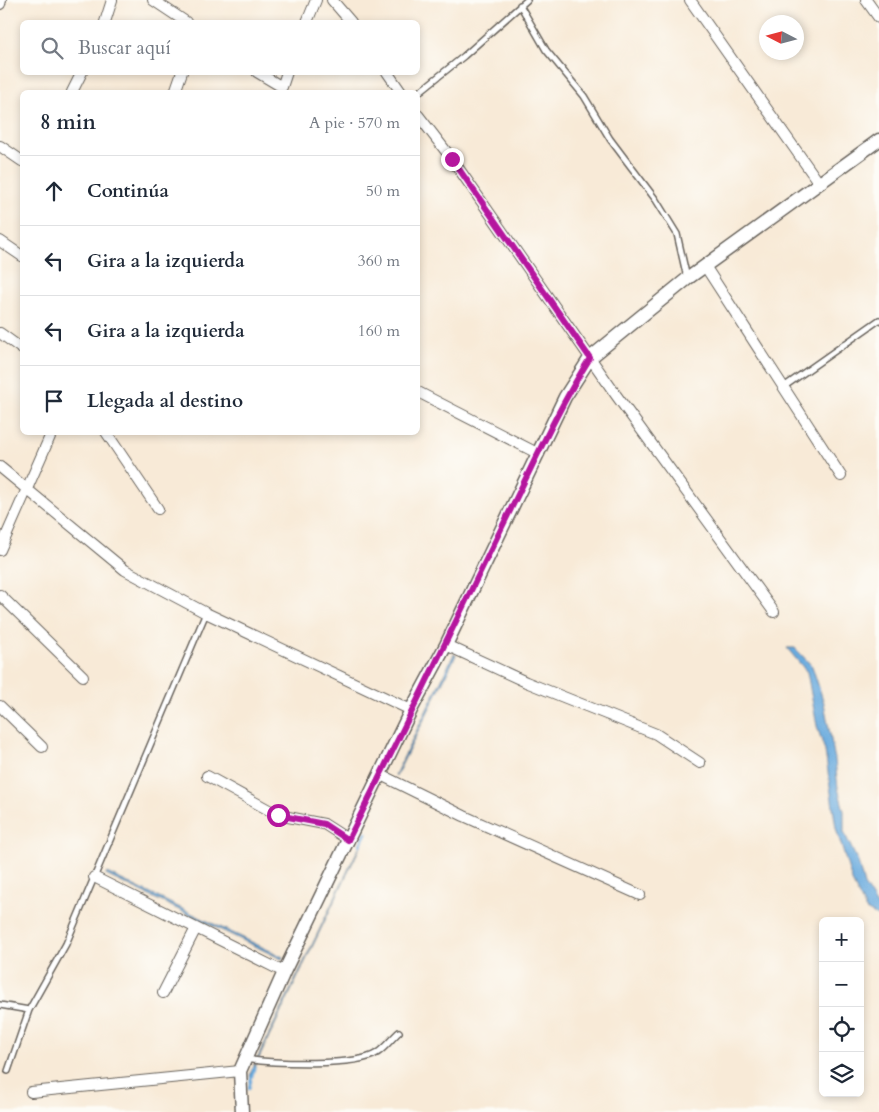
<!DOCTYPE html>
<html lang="es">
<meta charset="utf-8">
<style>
body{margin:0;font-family:Cardo,serif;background:#f6f6f7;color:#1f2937}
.controls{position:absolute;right:15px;bottom:15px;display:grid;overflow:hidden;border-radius:8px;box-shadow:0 2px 8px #0003}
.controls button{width:45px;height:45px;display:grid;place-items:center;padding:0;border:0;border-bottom:1px solid #e0e1e3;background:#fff;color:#1f2937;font:25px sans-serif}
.compass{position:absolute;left:759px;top:15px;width:45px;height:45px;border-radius:50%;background:#fff;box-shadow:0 2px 8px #0003;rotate:276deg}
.stop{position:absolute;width:15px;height:15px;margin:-11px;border:4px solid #b5179e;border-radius:50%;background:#fff}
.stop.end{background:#b5179e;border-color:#fff;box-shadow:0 1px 5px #0008}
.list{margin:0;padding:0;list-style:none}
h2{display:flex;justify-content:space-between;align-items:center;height:65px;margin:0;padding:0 20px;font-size:21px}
h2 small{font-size:16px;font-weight:400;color:#747a83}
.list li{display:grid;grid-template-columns:32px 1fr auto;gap:15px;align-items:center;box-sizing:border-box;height:70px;padding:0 20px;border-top:1px solid #e0e1e3}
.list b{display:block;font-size:19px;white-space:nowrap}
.list em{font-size:16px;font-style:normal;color:#747a83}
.icon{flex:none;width:28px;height:28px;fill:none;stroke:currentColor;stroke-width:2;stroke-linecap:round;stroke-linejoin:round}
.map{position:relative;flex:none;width:879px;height:1112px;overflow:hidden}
.search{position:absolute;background:#fff;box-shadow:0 2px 8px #0003;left:20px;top:20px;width:400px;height:55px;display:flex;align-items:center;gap:12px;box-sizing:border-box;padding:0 18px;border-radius:8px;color:#747a83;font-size:19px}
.panel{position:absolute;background:#fff;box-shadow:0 2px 8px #0003;left:20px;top:90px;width:400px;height:345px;border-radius:8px}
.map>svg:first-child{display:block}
</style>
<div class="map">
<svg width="879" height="1112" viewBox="0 0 879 1112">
<rect width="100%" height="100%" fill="#fdfcf7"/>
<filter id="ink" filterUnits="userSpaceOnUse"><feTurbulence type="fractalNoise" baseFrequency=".02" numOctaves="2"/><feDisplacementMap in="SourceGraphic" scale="10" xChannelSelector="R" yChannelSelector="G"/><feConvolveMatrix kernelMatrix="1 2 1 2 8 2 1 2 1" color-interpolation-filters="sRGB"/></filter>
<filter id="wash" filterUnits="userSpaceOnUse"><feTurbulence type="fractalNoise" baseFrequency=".0096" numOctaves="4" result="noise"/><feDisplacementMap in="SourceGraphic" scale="20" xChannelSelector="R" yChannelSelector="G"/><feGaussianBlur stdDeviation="1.12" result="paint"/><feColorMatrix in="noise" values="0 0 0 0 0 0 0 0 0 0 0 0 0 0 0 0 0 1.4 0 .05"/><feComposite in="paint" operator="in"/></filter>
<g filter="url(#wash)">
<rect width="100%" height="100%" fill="#f8ead7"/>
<path fill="#6aabde" stroke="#43647d" d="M787,648H795L812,666L824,703L835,760L838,788L844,811V832L858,862L864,885L879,909V917L866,910L853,884L836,828L825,751L817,726L807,672Z
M454,654L456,655L396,776L395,775Z
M361,843H362L250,1077L251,1072Z
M107,873L283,957L282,959L106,875Z"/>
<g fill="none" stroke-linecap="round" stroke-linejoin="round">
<path stroke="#6aabde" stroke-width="3" d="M360,845L366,833
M249,1088L254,1068"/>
</g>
</g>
<g filter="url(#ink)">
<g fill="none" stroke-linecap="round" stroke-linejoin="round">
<defs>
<path id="service" d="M520,5L546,50L584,96L610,139L656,200L677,234L687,278
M418,93L464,56L527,0
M785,386L879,320
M0,1005L29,1010
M245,1059C271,1063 356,1067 377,1053C385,1048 392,1038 399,1032
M8,1071L29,1010L66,944L206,613"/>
<path id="minor" d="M153,0L186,22
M332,0L351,22
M690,0L819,183
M866,0L879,18
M0,4L1,0
M105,22L112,0
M307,22L316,0
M257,72L282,87L287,72
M387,72L401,92
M72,92L82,72
M175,92L182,72
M418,115L452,159L616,395L774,612
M0,146L22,161
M0,241L22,256
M705,266L841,476
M0,333L22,349
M418,392L539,454
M106,432L158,509
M0,467L125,570L206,613L411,710
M0,550L52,432
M0,595L83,676
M446,645L526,682L656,734L700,763
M0,706L42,747
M381,775L464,816L640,895
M207,776L278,815L324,824L349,840
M94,877L284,972
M163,993L196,928
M31,1092L240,1071"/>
<path id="tertiary" d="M242,1112L240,1071L284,972L411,710L446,645L565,397L590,358L687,279L879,140"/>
</defs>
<use href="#service" stroke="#69645d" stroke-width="8"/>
<use href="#minor" stroke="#69645d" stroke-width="12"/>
<use href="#tertiary" stroke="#69645d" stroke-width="15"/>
<use href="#service" stroke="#fff" stroke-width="5"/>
<use href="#minor" stroke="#fff" stroke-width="10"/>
<use href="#tertiary" stroke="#fff" stroke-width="12"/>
</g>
</g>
<g fill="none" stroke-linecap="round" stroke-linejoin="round" filter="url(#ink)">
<path stroke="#b5179e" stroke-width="6" d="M278,815L324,824L348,840C401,735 452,629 504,523C532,467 557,410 590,358L452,159"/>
</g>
</svg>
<div class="controls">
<button>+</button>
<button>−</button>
<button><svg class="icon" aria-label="locate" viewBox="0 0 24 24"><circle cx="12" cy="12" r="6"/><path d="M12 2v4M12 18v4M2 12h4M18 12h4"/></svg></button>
<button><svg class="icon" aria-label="layers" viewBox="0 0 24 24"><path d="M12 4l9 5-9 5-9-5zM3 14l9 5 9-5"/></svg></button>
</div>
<svg class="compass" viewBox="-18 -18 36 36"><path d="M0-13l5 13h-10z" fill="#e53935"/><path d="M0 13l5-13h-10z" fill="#747a83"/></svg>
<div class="stop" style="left:278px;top:815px"></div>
<div class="stop end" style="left:452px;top:159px"></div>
<div class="search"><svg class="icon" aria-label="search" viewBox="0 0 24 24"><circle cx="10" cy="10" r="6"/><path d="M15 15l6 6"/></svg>Buscar aquí</div>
<section class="panel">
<h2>8 min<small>A pie · 570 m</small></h2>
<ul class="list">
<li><svg class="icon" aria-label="ahead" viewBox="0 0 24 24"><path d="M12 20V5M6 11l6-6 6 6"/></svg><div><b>Continúa</b></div><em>50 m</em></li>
<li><svg class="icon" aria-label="left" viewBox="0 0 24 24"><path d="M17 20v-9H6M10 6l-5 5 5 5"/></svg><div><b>Gira a la izquierda</b></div><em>360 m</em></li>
<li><svg class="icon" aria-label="left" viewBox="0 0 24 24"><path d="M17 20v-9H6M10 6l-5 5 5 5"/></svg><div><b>Gira a la izquierda</b></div><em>160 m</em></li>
<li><svg class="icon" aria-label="arrive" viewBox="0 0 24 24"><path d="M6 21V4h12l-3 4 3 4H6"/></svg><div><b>Llegada al destino</b></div></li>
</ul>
</section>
</div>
